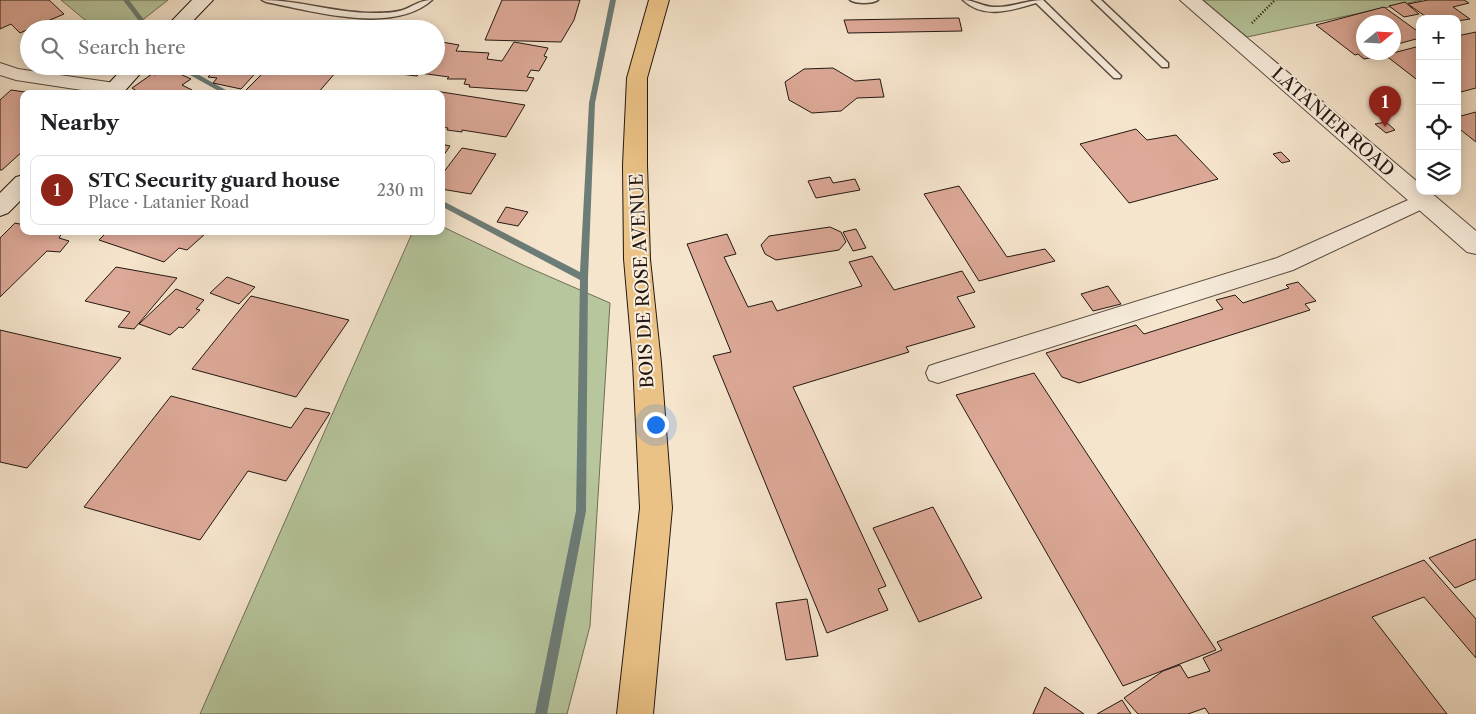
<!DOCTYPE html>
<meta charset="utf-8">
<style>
body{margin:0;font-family:"Libre Caslon Text",serif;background:#f6f6f6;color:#202124}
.controls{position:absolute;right:15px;top:15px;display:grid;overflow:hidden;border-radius:10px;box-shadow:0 2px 12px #0003}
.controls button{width:45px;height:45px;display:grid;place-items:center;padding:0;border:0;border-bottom:1px solid #e0e0e0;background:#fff;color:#202124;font:25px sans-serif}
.compass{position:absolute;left:1356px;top:15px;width:45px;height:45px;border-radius:50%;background:#fff;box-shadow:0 2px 12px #0003;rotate:72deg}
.you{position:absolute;left:655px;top:424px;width:18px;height:18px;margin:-12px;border:4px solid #fff;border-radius:50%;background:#1a73e8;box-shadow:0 0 0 8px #1a73e833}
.badge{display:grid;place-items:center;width:32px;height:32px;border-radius:50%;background:#8f2418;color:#fff;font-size:16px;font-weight:700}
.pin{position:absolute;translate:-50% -41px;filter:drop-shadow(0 1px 2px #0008)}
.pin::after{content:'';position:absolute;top:26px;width:18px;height:15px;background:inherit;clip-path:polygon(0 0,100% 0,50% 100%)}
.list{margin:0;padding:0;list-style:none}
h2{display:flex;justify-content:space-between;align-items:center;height:65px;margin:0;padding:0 20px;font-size:21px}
h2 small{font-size:16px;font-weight:400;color:#757577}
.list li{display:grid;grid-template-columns:32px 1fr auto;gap:15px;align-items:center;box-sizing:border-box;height:70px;margin:0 10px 10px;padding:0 10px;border:1px solid #e0e0e0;border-radius:10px}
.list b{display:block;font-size:19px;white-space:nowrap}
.list p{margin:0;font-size:16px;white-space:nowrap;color:#757577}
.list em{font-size:16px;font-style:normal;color:#757577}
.icon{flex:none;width:28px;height:28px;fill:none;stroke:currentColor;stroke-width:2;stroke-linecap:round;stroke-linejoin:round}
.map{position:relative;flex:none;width:1476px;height:714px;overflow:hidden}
.search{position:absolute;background:#fff;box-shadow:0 2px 12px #0003;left:20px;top:20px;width:425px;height:55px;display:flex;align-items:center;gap:12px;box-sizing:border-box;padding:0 18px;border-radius:28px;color:#757577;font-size:19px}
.panel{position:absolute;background:#fff;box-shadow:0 2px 12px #0003;left:20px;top:90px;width:425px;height:145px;border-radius:10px}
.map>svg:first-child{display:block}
</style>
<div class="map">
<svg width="1476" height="714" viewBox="0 0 1476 714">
<rect width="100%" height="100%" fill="#f6e5cd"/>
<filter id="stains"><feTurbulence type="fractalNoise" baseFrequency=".004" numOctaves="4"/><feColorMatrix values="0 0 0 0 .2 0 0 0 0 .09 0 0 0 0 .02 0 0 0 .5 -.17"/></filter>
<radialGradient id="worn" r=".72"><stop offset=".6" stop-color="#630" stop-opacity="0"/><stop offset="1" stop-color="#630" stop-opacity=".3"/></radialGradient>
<path fill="#b7c69d" stroke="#6c6e57" d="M61,0H168L131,29H96Z
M1203,0H1422L1247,37Z
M441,226L525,266L610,303L590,626L567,714H200L413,231H441Z"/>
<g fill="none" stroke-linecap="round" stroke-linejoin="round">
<path fill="#6c7c77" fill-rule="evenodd" d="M123,0H129L151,29H145Z
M610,0H616L595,103L588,278L586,511L547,714H535L576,511L580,280L441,206V200L580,272L589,103Z
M174,66H183L233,94H224Z"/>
</g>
<path fill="#dda998" stroke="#221711" d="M0,0H49L64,14L20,33L11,24L0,29Z
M502,0H580L574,20L561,42L485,40Z
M1428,0H1464L1469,3L1453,7L1470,19L1457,21V19H1429L1408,4Z
M1405,2L1419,14L1404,17L1389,6Z
M1384,7L1420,33V42L1416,39L1394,45V22H1364V52H1375L1379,56L1364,59L1358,54L1355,55L1316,25Z
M959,18L962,31L848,33L844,20Z
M326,25L347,27L349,25L368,28L317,29L322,28Z
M1476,32V88L1457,93V36Z
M436,41L459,45L456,51L489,53L487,59L502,61L514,42L548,48L544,56L547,57L539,71L531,70L527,77L534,78L527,91L469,87L470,85L464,84L466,79H447L449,77L420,73L417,76L400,74L403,71L392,69L394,66H436Z
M1420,46V82L1385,55Z
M189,66H262L241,89L213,83L217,78L208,77L211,74L197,71L199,69Z
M270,66H306L336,72L317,94H242Z
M167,68L191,79L182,85L192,90L189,94H138L140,93L132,88L152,74L155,75Z
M833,68L855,81L880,79L884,97L857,98L841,111L812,113L789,100L785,82L804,69Z
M11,90L39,94H24V150L2,170H0V100Z
M435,91L525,105L506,137L462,130V132L447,130L448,128L441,127V94H433Z
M1476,112V142L1457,127V117Z
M1386,122L1395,130L1386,133L1375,124Z
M1136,129L1147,140L1176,135L1218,179L1129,203L1080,144Z
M441,144L450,146L441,159Z
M462,148L496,154L471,194L441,189V180L445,173H443Z
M1281,152L1290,161L1282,163L1273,154Z
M830,177L833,183L855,179L860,190L816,198L808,181Z
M959,186L1007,257L1045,249L1055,261L979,281L924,194Z
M506,207L528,212L518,226L497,222Z
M15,223L24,225V231L62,233L59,238L69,241L60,252L47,251L0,297V238Z
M830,227L841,232L846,242L839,250L776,260L765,254L761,245L769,236Z
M856,229L866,248L853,251L843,232Z
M108,231H198L205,234L187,250L179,248L164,262L99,240Z
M727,234L736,254L724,257L748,307L772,301L777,311L862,286L849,262L872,256L894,290L962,271L975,292L957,297L975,327L906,347L909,352L793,387L886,586L878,589L888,610L827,633L713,356L731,352L687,244Z
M116,267L177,278L134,329L118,327L130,312L85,301Z
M227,277L255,287L239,304L210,293Z
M1298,282L1316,301L1305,304L1310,310L1079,383L1062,377L1046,353L1136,325L1144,334L1223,309L1216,300L1235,295L1243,303L1289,288L1286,285Z
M1108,286L1121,304L1093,311L1081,294Z
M176,289L204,300L196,309L200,310L183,328L179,327L170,335L139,324Z
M251,296L349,320L296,397L192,369Z
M0,330L121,358L27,468L0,462Z
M1034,373L1216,650L1123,686L956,395Z
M171,396L291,428L305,408L330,413L286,481L248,471L200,540L84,507Z
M933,507L982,598L919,622L873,528Z
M1476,539V579L1455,588L1429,558Z
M1424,560L1476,619V658L1424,597L1372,617L1447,714H1209L1205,708L1188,714H1138L1124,698L1163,671L1180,665L1188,678L1210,671L1203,658L1222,650L1217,642Z
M807,599L818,656L786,660L776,603Z
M1045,687L1084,714H1033Z
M1122,700L1131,714H1097Z"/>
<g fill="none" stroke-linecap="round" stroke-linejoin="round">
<defs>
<path id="service" d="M262,0C299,0 335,13 373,13C383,13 394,13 403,10C414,6 420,0 432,0C393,35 312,11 266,2Z
M850,0H878C872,4 856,4 850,0Z
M963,0C974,0 983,7 994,7C1011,8 1026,0 1043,0L1121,76L1120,78H1114L1036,3C1012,10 984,20 963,0Z
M1092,0H1101L1168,63V67H1162Z"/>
<path id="minor" d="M0,63L18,69L115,83L121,85L124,89L121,93L108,94L16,80L0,75Z
M1424,193L1431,195L1434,200L1431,205L1293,270L938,383L929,380L926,373L929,366L938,363L1277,258Z"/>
<path id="tertiary" d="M1180,0H1202L1420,184V191H1429L1476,231V254L1467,252Z"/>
<path id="secondary" d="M192,0H213L185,29H164Z
M125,66H147L122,94H99Z
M24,175V197L8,213L0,216V193L16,177Z"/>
<path id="primary" d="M649,0H669L647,78V165L650,259L661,363L672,508L653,714H617L640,508L633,363L624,259L623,165L627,78Z"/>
</defs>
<use href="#service" stroke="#574a40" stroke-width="3"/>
<use href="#minor" stroke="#574a40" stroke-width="2"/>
<use href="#tertiary" stroke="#574a40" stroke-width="2"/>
<use href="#secondary" stroke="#221711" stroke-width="2"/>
<use href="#primary" stroke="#221711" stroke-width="2"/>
<path stroke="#221711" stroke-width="2.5" stroke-dasharray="1 2" stroke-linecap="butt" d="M1252,23L1275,0"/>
<use href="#service" fill="#f9eede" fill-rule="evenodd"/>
<use href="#minor" fill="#f9eede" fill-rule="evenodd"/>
<use href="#tertiary" fill="#f9eede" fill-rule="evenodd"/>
<use href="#secondary" fill="#f9eede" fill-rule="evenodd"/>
<use href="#primary" fill="#ebc286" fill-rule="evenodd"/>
</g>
<g text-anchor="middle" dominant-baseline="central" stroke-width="4" stroke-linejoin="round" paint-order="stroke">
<g font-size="18" fill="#221711" stroke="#f9eede">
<text transform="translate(1333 122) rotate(41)">LATANIER ROAD</text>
<text transform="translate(642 281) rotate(-93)">BOIS DE ROSE AVENUE</text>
</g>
</g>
<rect width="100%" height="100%" filter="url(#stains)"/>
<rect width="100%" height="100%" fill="url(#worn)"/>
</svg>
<div class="controls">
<button>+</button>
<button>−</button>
<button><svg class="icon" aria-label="locate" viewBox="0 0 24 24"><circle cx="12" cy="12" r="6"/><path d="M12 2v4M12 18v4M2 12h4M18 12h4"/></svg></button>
<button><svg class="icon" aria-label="layers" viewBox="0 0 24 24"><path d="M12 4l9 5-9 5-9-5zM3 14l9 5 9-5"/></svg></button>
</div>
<svg class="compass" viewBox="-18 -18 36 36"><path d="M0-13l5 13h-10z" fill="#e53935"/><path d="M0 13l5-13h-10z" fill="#757577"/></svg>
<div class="you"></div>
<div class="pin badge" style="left:1385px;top:127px">1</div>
<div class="search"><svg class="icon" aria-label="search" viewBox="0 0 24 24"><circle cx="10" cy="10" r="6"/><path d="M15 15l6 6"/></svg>Search here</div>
<section class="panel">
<h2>Nearby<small></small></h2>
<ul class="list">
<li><span class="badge">1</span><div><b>STC Security guard house</b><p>Place · Latanier Road</p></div><em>230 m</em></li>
</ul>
</section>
</div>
